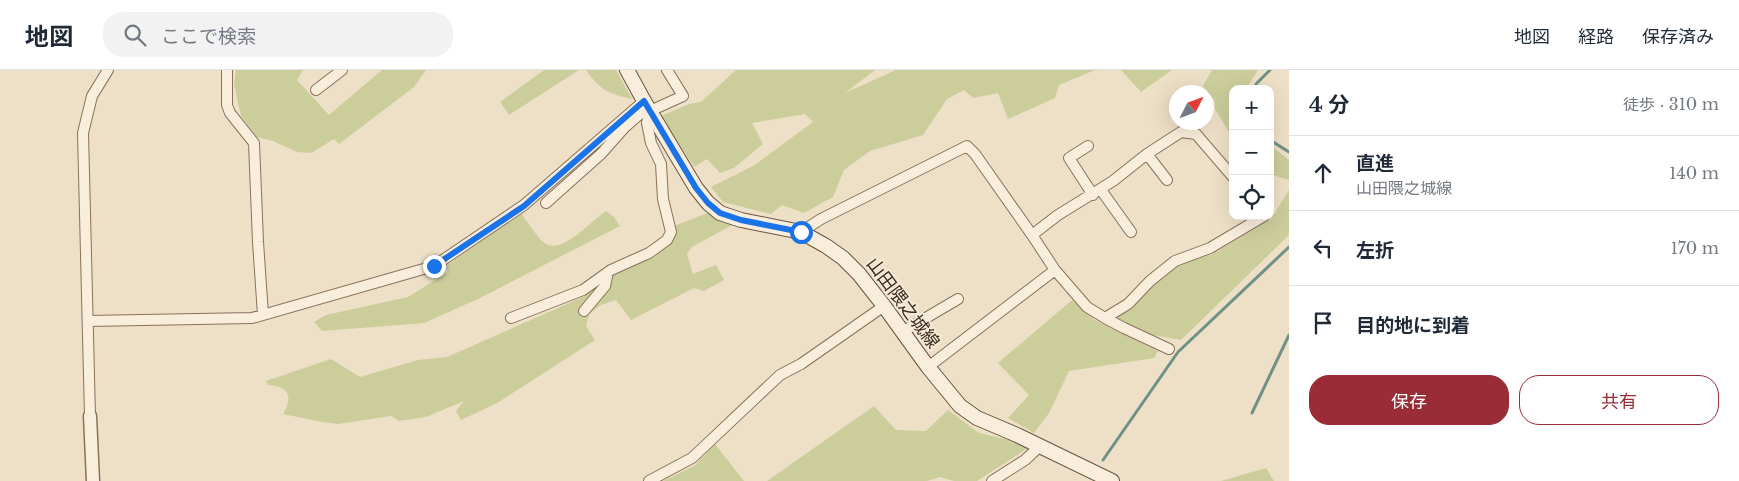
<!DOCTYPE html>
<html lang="ja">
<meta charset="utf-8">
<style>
body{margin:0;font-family:"Libre Baskerville","Noto Sans JP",serif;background:#f2f2f3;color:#1f2937}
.controls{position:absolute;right:15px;top:15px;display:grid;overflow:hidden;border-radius:10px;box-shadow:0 5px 20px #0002}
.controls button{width:45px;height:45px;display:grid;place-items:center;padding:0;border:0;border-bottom:1px solid #e0e1e3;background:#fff;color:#1f2937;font:25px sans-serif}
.compass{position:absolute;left:1169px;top:15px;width:45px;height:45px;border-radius:50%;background:#fff;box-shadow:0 5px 20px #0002;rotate:48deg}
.stop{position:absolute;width:15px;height:15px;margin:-11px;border:4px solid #1a73e8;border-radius:50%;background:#fff}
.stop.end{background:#1a73e8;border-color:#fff;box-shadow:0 1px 5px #0008}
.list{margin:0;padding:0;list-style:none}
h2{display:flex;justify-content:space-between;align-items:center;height:65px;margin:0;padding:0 20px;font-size:21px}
h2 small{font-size:16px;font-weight:400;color:#747a83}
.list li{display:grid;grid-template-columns:32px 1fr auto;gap:15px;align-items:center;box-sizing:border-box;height:75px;padding:0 20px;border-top:1px solid #e0e1e3}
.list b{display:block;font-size:19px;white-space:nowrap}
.list p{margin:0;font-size:16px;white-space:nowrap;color:#747a83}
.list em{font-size:16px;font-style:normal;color:#747a83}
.actions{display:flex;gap:10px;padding:15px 20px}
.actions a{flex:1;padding:11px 0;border:1px solid #992c36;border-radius:20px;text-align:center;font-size:18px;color:#992c36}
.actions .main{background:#992c36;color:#fff}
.icon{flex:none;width:28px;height:28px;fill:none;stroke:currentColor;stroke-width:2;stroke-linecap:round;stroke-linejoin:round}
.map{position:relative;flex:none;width:1289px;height:411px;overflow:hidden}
header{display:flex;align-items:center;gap:30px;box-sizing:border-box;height:70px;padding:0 25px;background:#fff;border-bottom:1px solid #e0e1e3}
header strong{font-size:24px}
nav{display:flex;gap:28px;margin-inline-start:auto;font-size:18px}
.search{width:350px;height:45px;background:#f2f2f3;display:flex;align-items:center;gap:12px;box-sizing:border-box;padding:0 18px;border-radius:20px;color:#747a83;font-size:19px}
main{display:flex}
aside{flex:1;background:#fff}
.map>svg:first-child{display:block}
</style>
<header>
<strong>地図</strong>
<div class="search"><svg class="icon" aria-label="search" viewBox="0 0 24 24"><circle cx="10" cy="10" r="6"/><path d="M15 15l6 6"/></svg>ここで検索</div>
<nav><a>地図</a><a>経路</a><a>保存済み</a></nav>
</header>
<main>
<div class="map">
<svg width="1289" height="411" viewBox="0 0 1289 411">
<rect width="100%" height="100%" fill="#eee0c7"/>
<path fill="#cbcd9b" d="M236,0H303L297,10L329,45L382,0H426L414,17L339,74L334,69L311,83L297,82L273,71L257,67L241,46L234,14Z
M544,0H579L509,45L500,32Z
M586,0H616L632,29C607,23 601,21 586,0Z
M736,0H875L845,23L896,0H1095L1059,15L1055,28L1008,49L998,23L973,28L964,20L947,29L923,65L870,81L844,100L833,127L804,143L782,135L771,144L723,132L711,117L753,96L813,52L805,44L752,53L763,74L734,98L720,103L707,89L694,97L661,46L689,34L701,32Z
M1121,0H1172L1141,22Z
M1212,0H1258L1246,19H1233V69L1215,39V31L1203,16Z
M1270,75L1289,90V110L1270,104Z
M1289,120V165L1181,270L1153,265L1114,248L1131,239L1151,216L1180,194L1213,184L1271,149Z
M606,141L614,147L620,156L480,228L424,253L322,261L314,252L326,245L408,227L448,202L446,196L521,143C526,150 540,171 546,174C563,184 592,150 606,141Z
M708,143L732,155L692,177L687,184L693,204L716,195L724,210L704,221L694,218L631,250L616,230L601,235L589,244L586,256L595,270L497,333L461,350L456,341L464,331L426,347L399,351L391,346L338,354L317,351L283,344C294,326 288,316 268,315L266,311L331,289L360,307L418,290L447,287L585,226L613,204L653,188L671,172L674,156Z
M1072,230L1095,250L1158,281L1154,288L1069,301L1049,343L1034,363L1008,348L1029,325L998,293Z
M874,336L896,360L926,361L948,340L979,363L1009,370L1028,378L977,411H954L940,407L927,411H767Z
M715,374L744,411H663L694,396Z
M1266,398L1274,411H1221Z"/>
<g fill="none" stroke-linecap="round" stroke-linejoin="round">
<path stroke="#6f9186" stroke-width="3" d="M1253,19L1257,13L1270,0
M1270,70L1289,82
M1252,343L1289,265
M1103,390L1178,282L1289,177"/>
<defs>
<path id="minor" d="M227,0V35L230,43L254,73L258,172L263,245
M316,20L342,0
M1088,76L1069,88L1093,125
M1147,84L1167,110
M1101,120L1131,162
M546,133L601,84L625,57L648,37
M801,162L821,149L967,76L975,84L1032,165L1055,200L1087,237L1105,248L1128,234L1150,211L1175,191L1210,178L1264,146
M1032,165L1058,145L1113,111L1147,84L1181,62L1196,64L1233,107
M584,241L605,216L608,202
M511,248L583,220L611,200L649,183L667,170L671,162L663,129L661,94L651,73L647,53L650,41L683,26L667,0
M1105,248L1124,258L1169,279
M88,251L252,248L434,196L524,135L644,31
M902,262L958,229
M928,297L1055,200
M90,346L83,63L92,26L108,0
M649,411L692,388L780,305L801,294L884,236
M992,411L1025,390L1040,376"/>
<path id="tertiary" d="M90,346L93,411"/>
<path id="secondary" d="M627,0L644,31L696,118L708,133L720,143L741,150L801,162L826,176L843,188L859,204L884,236L928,297L960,336L977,348L1017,365L1112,411"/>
</defs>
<use href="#minor" stroke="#8a715c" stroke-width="12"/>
<use href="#tertiary" stroke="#8a715c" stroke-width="15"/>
<use href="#secondary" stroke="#6c523f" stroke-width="16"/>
<use href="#minor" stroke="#f9eddb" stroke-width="10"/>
<use href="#tertiary" stroke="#f9eddb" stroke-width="12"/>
<use href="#secondary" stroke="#f9eddb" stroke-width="14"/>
</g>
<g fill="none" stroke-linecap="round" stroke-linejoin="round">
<path stroke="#1a73e8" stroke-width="6" d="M434,196L524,136L644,31L696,118L708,133L720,143L741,150L801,162"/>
</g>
<g text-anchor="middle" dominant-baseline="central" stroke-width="4" stroke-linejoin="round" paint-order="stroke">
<g font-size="18" fill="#3b2b20" stroke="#f6ead7">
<text transform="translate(903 233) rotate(53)">山田隈之城線</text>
</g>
</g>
</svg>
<div class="controls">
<button>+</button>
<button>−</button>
<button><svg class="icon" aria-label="locate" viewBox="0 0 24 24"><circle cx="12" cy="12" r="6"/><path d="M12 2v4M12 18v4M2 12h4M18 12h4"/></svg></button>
</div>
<svg class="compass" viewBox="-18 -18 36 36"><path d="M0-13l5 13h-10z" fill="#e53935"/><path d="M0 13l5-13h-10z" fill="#747a83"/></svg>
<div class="stop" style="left:801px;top:162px"></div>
<div class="stop end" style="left:434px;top:196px"></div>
</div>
<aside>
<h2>4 分<small>徒歩 · 310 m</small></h2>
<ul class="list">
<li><svg class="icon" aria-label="ahead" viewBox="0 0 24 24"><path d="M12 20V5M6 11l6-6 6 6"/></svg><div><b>直進</b><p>山田隈之城線</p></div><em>140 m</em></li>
<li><svg class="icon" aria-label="left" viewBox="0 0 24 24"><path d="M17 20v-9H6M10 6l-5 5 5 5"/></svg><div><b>左折</b></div><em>170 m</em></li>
<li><svg class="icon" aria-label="arrive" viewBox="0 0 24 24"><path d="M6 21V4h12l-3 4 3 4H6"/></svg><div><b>目的地に到着</b></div></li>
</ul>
<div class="actions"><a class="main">保存</a><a>共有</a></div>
</aside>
</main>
